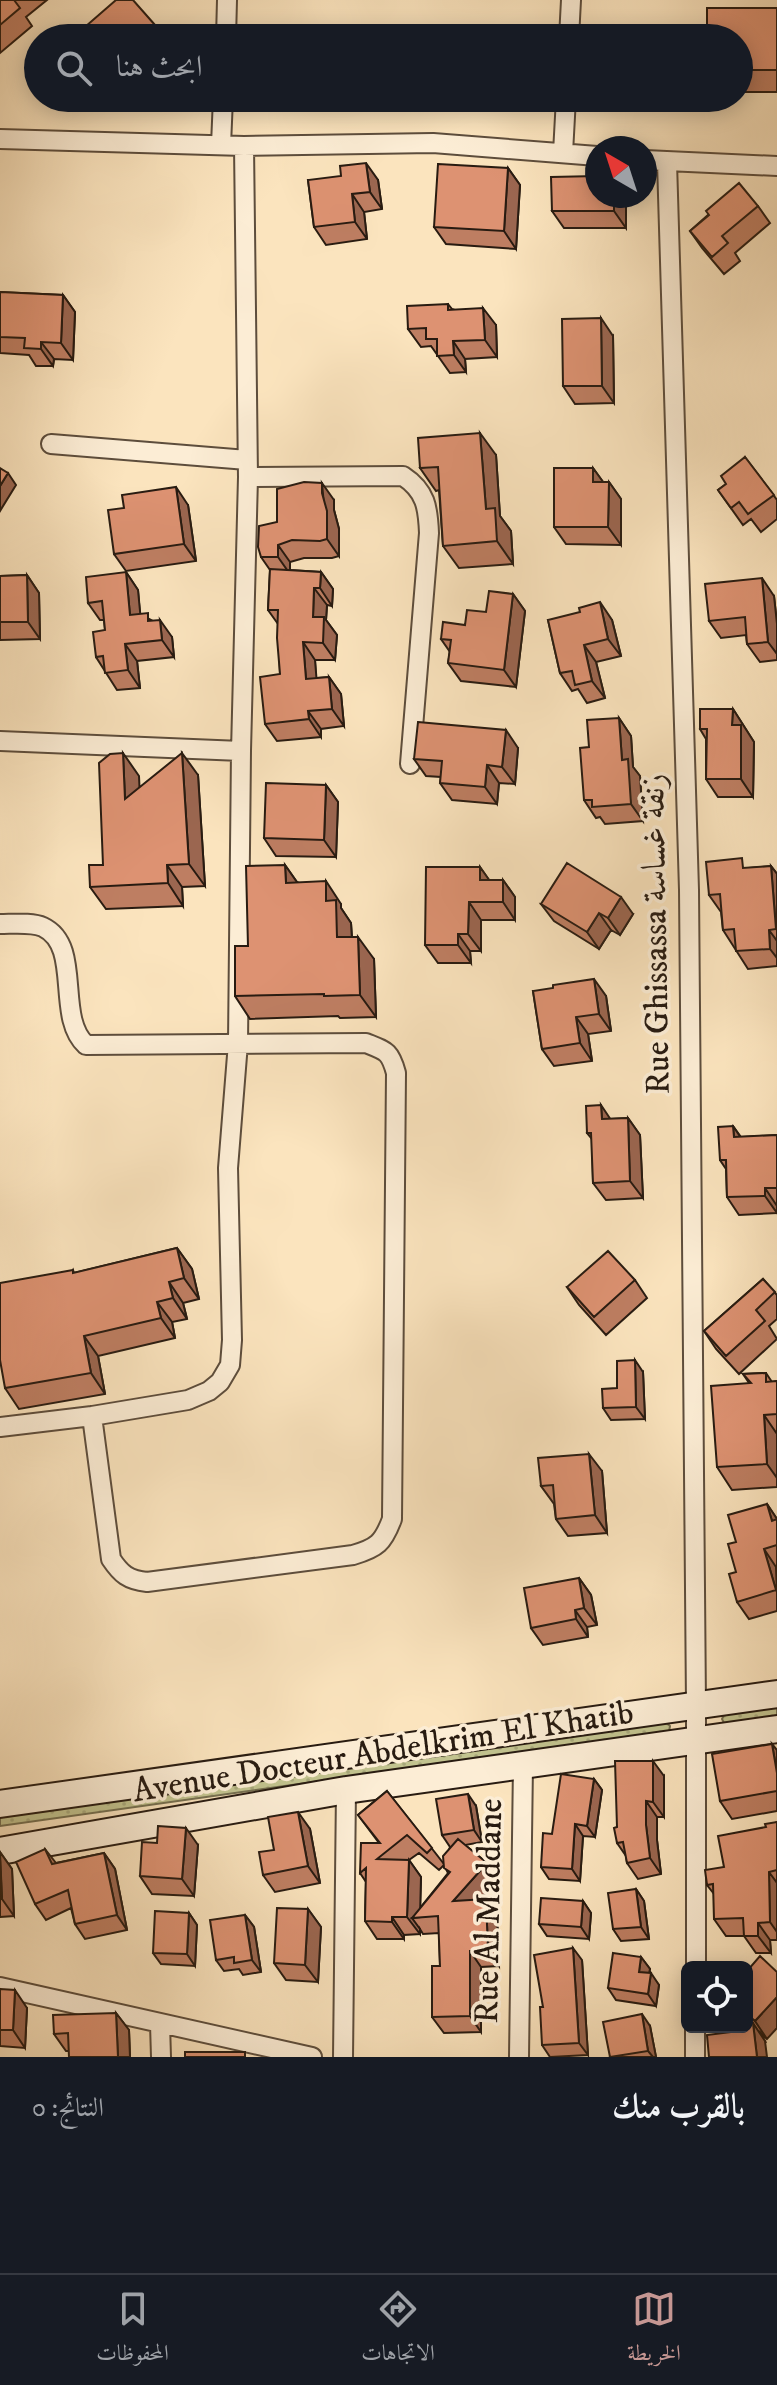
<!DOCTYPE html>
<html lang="ar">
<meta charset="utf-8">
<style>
body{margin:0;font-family:"IM FELL DW Pica",Amiri,serif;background:#20242c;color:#f1f3f6;direction:rtl}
.controls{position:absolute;right:24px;bottom:24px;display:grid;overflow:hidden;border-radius:12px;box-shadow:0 4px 20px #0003}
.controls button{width:72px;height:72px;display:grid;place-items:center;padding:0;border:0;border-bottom:2px solid #363941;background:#171b24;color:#f1f3f6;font:40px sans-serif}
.compass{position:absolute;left:585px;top:136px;width:72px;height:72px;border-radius:50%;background:#171b24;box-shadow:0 4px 20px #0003;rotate:321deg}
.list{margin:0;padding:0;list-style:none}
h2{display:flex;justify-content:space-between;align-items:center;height:104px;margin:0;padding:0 32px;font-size:34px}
h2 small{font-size:26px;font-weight:400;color:#9ea1a6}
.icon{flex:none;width:44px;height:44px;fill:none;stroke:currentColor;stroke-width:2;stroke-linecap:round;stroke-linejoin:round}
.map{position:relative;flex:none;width:777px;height:2057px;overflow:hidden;direction:ltr}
.search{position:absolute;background:#171b24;box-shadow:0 4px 20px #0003;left:24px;right:24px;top:24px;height:88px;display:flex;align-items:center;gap:20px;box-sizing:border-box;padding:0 28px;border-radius:44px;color:#9ea1a6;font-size:30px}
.sheet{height:216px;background:#171b24}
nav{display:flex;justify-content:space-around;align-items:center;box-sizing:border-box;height:112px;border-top:2px solid #363941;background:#171b24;font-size:22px;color:#9ea1a6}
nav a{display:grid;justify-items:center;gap:4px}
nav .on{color:#c59692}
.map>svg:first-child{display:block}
</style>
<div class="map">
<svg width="777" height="2057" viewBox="0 0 777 2057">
<defs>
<pattern id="grass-dots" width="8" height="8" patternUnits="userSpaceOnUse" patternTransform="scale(2)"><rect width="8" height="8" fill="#c2c38f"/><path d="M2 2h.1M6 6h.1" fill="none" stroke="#a7a77a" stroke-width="1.8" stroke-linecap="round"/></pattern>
</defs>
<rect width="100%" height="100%" fill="#fbe4be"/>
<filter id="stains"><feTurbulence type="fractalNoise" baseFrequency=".0025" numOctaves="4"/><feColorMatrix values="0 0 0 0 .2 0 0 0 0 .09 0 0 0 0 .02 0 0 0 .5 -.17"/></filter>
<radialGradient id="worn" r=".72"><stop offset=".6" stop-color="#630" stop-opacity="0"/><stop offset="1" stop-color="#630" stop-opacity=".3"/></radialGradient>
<path fill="url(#grass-dots)" stroke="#756f50" stroke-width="2" d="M777,1705V1716L725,1725L722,1719L725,1713Z
M666,1722L670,1726L669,1732L0,1826V1814Z"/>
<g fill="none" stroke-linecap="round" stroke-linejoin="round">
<defs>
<path id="minor" d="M226,38L227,0
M569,38L571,0
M0,139L244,146L433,143L597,156
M221,145L223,98
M563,153L566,98
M645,160L777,166
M667,162L689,890L696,1705V1967
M51,444L247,460
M248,477L403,476C426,491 428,508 429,533L410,764
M0,741L241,751
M0,924C13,924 32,922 43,927C83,946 55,1017 86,1045L366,1043C386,1051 390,1051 396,1073L392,1519C383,1543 377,1548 353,1555L147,1582C128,1580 121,1574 111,1559L92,1416
M0,1427L92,1416L188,1400L209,1391L220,1382L230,1365L232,1340L228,1168L238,1043L241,751L248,477L244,146
M0,1987L312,2057
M160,2024L161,2057
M343,2057L346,1790
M519,2057L523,1765
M695,2057V2027"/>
<path id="secondary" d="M0,1804L777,1694
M0,1851L346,1790L777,1729"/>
</defs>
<use href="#minor" stroke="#5d4d3c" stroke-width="22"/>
<use href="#secondary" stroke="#281b11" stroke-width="30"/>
<use href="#minor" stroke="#fcedd5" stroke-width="18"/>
<use href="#secondary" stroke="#fcedd5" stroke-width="26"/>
</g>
<path fill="#be7e62" stroke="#281b11" stroke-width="2" fill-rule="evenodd" d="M0,0H47L26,17L32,26L0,53Z
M777,8V92H739V38L707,32Z
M155,25L164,38H82L78,33Z
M508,168L520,185L516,249L446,244L434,227Z
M308,180H378L382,209L364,212L367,239L326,245L314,227Z
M626,196V228H564L552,211Z
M758,206L770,223L735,253L740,261L724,274L702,248L690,231L708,215Z
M0,292L63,295L75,312L73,360L54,359L53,366H36L29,355L0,353Z
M448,304L452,309L496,325L497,357L465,359L466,372L450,373L431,346L421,347L408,329Z
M613,336L614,403L575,404L563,386Z
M496,455L500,516L511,531L513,564L459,568L443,546L439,490L436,491L420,468Z
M745,457L777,500V519L761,532L751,519L743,525L718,490L726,484Z
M593,468L603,482H609L621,499V545L566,544L554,527Z
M334,500V510L339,529V556L332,558H304L290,562V570L321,572L333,589L332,606L327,605L326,620L337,635L335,660H315L316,678L329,677L341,694L344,726L321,729V737L277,741L265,724L280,674L278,624L268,610L270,570L261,557L277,522Z
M188,505L196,561L126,571L114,554L124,508Z
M126,572L138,590L140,614L153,621L172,637L174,657L137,661L140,688L117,690L96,657L105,630L104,620H100L88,603Z
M27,575L39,593L40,639L0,640V576Z
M513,594L525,611L516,687L461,681L448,663L450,652L441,639L486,612Z
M774,596L777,624V660L760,662L747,644L746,635L721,638L709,621Z
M548,620H612L621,656L596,662L605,698L587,703L578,689L572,691L560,673Z
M733,709L754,742L753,797H718L706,779V739L700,729Z
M619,718L631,736L633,767L640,776L643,821L605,824L600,817L596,818L584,800L589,747Z
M518,748L515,784L499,783L497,804L452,800L440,783L441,777L426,776L414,759Z
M198,775L205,886L182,887L183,906L106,909L90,887L103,865L139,776V787Z
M326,785L338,802L336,857L276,856L264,838Z
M285,865L297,882L341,904V908L351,923L352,937L374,959L376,1017L340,1018L338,1016L250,1019L235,996L248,946Z
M771,866L777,874V966L748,969L723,930L721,912L709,895L749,868Z
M480,867L489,880H503L515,897V920H481V951H470L471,963H438L425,945Z
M541,904L633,914L620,935L611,930L599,949L554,921Z
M533,991L606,996L611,1031L588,1034L592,1061L554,1066L542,1049Z
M628,1118L640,1135L643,1198L606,1200L593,1183L592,1139L587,1133L611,1119Z
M733,1126L741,1137L777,1135V1213L739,1215L727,1197L726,1169L720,1160Z
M177,1248L192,1269L199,1299L183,1303L187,1319L172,1322L175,1338L98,1356L105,1394L19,1409L5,1388L73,1270L74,1273Z
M763,1279L777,1295V1319L769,1326L777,1339L739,1374L716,1349L704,1331Z
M635,1280L647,1298L606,1335L579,1305L567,1287Z
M643,1372L645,1419L611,1420L603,1408Z
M766,1373L772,1382L777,1381V1487L732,1490L717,1467L749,1383L743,1374Z
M602,1471L607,1533L568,1536L556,1519L554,1504L541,1486Z
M767,1504L777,1519V1611L749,1619L737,1602L736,1542Z
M579,1578L591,1595L597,1625L587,1627L588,1637L543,1645L531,1628Z
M777,1750V1811L732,1819L720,1801Z
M664,1776V1817H657V1840L661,1874L638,1879L627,1863L626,1856L617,1843V1827Z
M594,1779L602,1790L595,1837L583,1836L580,1881L549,1879L541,1867L552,1834Z
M387,1791L444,1864L450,1847L442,1835L476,1806L482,1842L465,1845L487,1863L499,1879L480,1900L486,1899L497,1915L499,1966L481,1967V2032L444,2033L432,2017L440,1966L439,1933L423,1934L420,1929V1934L404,1935V1939H377L365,1921L366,1882L360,1873L379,1843L358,1815ZM419,1853L439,1870L444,1865L448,1873L420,1908L421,1877L409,1860Z
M777,1822V1940H770L771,1953H756L744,1936H726L714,1919V1894L707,1885L724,1867L766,1827Z
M310,1829L320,1883L275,1892L263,1875L274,1850Z
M198,1845L194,1896L152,1894L140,1876Z
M45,1849L56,1863L104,1853L115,1869L127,1930L85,1939L75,1924L71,1908L46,1920L35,1904Z
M0,1852L12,1869L14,1916L0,1917Z
M636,1889L644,1901L649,1939L621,1941L613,1929Z
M583,1901L591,1913L589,1939L547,1936L539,1924Z
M308,1909L321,1927L318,1982L286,1980L274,1963Z
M189,1913L197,1925L195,1966L161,1964L153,1953Z
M245,1915L254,1927L261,1972L243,1975L239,1969L224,1971L216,1960Z
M641,1957L650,1969L649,1973L659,1985L656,2006L616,2000L608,1988Z
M582,1960L588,2055L550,2057L542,2045Z
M747,1971L767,2039L759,2031L765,2041L739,2031L750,2024L747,2020Z
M0,1989L27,2008L25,2048L0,2046Z
M116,2013L129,2030L130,2057H69V2051H66L54,2034Z
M650,2026L656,2057H610Z"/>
<path fill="#9b6650" stroke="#281b11" stroke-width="2" d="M366,163L378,180L382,209L370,192Z
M508,168L520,185L516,249L504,231Z
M352,194L364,212L367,239L355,222Z
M614,196H626V228L614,211Z
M63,295L75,312L73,360L61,343Z
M483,308L496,325L497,357L485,340Z
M601,318L613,336L614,403L602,386Z
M453,341L465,359L466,372L454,355Z
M41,342L54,359L53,366L41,349Z
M480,433L496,455L500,516L511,531L513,564L497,541L486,509Z
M593,468L606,486L593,482Z
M8,473L16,485L0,511V486Z
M609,482L621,499V545L608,527Z
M322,483L334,500V510L339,529V556L327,539Z
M176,487L188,505L196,561L184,544Z
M278,545L290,562V574L278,557Z
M126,572L138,590L142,632L130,615Z
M321,572L333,589L332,606L320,588Z
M27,575L39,593L40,639L28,622Z
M762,578L774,596L777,624V654L768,642Z
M314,588L327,605L326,620L337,635L335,660L323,643L313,617Z
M513,594L525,611L516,687L504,670Z
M600,602L612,620L621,656L608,639Z
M160,620L172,637L174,657L162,640Z
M303,642L315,660L318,697L306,679Z
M125,644L137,661L140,688L128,670Z
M584,645L596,662L605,698L592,681Z
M329,677L341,694L344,726L332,709Z
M733,709L754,742L753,797L741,779L732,725Z
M308,711L321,729V737L309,719Z
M619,718L631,736L633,767L640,776L643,821L631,804L622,760Z
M506,730L518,748L515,784L502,767Z
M123,753L139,776L141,821L125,799Z
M182,753L198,775L205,886L189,864Z
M487,765L499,783L497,804L485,787Z
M326,785L338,802L336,857L324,840Z
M167,865L182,887L183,906L168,883Z
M285,865L301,888L286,883Z
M771,866L777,874V930L776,929Z
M480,867L492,884L480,880Z
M503,880L515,897V920L503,902Z
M326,881L341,904V908L351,923L353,960L337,937L326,901Z
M621,897L633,914L620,935L608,918Z
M469,902L481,920V951L468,934Z
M599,913L611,930L599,949L587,932Z
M769,930L777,941V958L770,949Z
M458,934L470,951L471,963L458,945Z
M358,937L374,959L376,1017L360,995Z
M594,979L606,996L611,1031L599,1014Z
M576,1017L588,1034L592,1061L580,1043Z
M601,1105L613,1123L602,1119Z
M628,1118L640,1135L643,1198L630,1181Z
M733,1126L745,1144L734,1137Z
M765,1188L777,1206V1213L765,1196Z
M177,1248L192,1269L199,1299L184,1278Z
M169,1282L183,1303L187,1319L173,1298Z
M157,1302L172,1322L175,1338L161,1318Z
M84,1336L98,1356L105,1394L91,1373Z
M635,1360L643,1372L645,1419L636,1407Z
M764,1415L777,1434V1478L767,1464Z
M589,1454L602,1471L607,1533L595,1515Z
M767,1504L777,1519V1529L772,1521Z
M764,1549L776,1567L777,1592L776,1590Z
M579,1578L591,1595L597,1625L584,1608Z
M575,1610L587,1627L588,1637L576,1619Z
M772,1744L777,1750V1773Z
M653,1761L664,1776V1817L653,1802Z
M594,1779L602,1790L595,1837L587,1826Z
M468,1794L476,1806L482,1842L474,1830Z
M646,1801L657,1817V1840L661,1874L650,1858L646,1825Z
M298,1812L310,1829L320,1883L308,1866Z
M575,1824L583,1836L580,1881L572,1869Z
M186,1828L198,1845L194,1896L182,1879Z
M0,1852L12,1869L14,1916L2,1899Z
M104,1853L115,1869L127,1930L117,1915Z
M409,1860L421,1877L420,1917L412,1918L420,1929V1934L407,1917Z
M487,1863L499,1879L464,1917L453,1901Z
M769,1872L777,1883V1932L770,1922Z
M636,1889L644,1901L649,1939L641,1927Z
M486,1899L497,1915L499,1966L488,1950Z
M583,1901L591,1913L589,1939L581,1927Z
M308,1909L321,1927L318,1982L305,1965Z
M189,1913L197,1925L195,1966L187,1954Z
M245,1915L254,1927L261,1972L252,1960Z
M392,1917L404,1935V1939L392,1922Z
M758,1923L770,1940L771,1953L758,1936Z
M573,1948L582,1960L588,2055L579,2043Z
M470,1951L481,1967V2032L470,2016Z
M641,1957L650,1969L647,1983L639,1972Z
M651,1973L659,1985L656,2006L648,1994Z
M15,1990L27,2008L25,2048L13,2030Z
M777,1997V2028L767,2039L755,2021Z
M116,2013L129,2030L130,2057H118Z
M642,2014L650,2026L656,2057H653L648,2051Z
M753,2023L765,2041L767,2057H757Z"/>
<path fill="#dd9272" stroke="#281b11" stroke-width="2" d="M0,0H14L20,8L0,25Z
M116,0H133L155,25L140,38H83L78,33Z
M707,8H777V70H739V38H695V32H707Z
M366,163L370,192L352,194L355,222L314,227L308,180L341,176L340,166Z
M438,164L508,168L504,231L434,227Z
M597,176V196H614V211H552L551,177Z
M739,183L758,206L722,236L728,243L712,257L690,231L709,215L706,211Z
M0,292L63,295L61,343L41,342V349L24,348L25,338L0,337Z
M448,304V310L483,308L485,340L453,341L454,355L437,356V339H426V328L408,329L407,306Z
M601,318L602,386H563L562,319Z
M480,433L486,509L495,508L497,541L443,546L438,467L420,468L418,438Z
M745,457L774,495L748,514L739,502L731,508L718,490L726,484L721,476Z
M0,468L8,473L0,486Z
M554,468H593V482H609L608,527H554Z
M304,482L322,483V493L327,511V539L320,541L292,540L278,545V557H261L258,547L259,526L277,522V489Z
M176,487L184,544L114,554L108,510L124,508L122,495Z
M270,569L321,572L320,588H314L313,617H324L323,643L303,642L306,679L329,677L332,709L308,711L309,719L265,724L260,677L280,674L277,638L278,610H268Z
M126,572L130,615L148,613V621L160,620L162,640L125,644L128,670L105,673L103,656L96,657L93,632L105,630L102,601L88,603L86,577Z
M27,575L28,622H0V576Z
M762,578L768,642L747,644L745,617L709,621L705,584Z
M489,591L513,594L504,670L448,663L451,640L441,639L443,622L465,625L467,610L486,612Z
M600,602L608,639L584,645L592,681L575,685L572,671L560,673L548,620L580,612L579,608Z
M700,709H733L732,725H741V779H706L707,729H700Z
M619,718L622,760L628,759L631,804L592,807V800H584L580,748L589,747L587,720Z
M418,722L506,730L502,767L487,765L485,787L440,783L442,761L414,759Z
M123,753L125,799L182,753L189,864L167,865L168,883L90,887L89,865H103L99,763L110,754Z
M266,783L326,785L324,840L264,838Z
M742,858L743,868L771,866L776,929L769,930L770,949L736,951L734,929L723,930L720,894L709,895L706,862Z
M567,863L621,897L608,918L599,913L587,932L541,904Z
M285,865L286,883L326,881V901L336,900L337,937H358L360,995L324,996V994L235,996V946H248L246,866Z
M426,867H480V880H503V902H469L468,934H458V945H425Z
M594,979L599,1014L576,1017L580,1043L542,1049L533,991L553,988V985Z
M601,1105L602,1119L628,1118L630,1181L593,1183L591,1133H587L586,1106Z
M733,1126L734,1137L777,1135V1188H765V1196L727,1197L726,1160H720L718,1127Z
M177,1248L184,1278L169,1282L173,1298L157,1302L161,1318L84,1336L91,1373L5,1388L0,1360V1283L73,1270V1273Z
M608,1251L635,1280L594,1317L567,1287Z
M763,1279L775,1292L756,1310L765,1321L726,1356L704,1331Z
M635,1360L636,1407L603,1408L602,1389L617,1388V1361Z
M766,1373V1382L777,1381V1414L764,1415L767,1464L717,1467L711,1386L751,1383L743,1374Z
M589,1454L595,1515L556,1519L553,1485L541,1486L538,1458Z
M767,1504L772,1521L777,1519V1545L764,1549L776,1590L737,1602L729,1574L736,1572L728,1544L736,1542L728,1515Z
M579,1578L584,1608L575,1610L576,1619L531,1628L524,1588Z
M772,1744L777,1773V1791L720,1801L712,1754Z
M615,1761H653V1802L646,1801V1825L650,1858L627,1863L623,1842L617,1843L614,1828L617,1827Z
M561,1774L594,1779L587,1826L575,1824L572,1869L541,1867L543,1833L552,1834Z
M387,1791L432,1848L427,1853L407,1835L377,1859L409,1860L407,1917H392V1922L365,1921L366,1868L360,1873L361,1843H380L358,1815Z
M468,1794L474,1830L442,1835L436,1799Z
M298,1812L308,1866L263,1875L259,1852L274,1850L268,1817Z
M777,1822V1870L769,1872L770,1922L758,1923V1936H744L743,1918L714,1919L713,1884L707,1885L705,1870L724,1867L718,1836L766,1827L765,1824Z
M158,1826L186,1828L182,1879L140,1876L142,1842L157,1843Z
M458,1839L487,1863L453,1901L486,1899L488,1950L470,1951V2016L432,2017V1966H440L438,1916L412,1918L450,1872L444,1868L443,1856Z
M45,1849L52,1864L104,1853L117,1915L75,1924L68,1890L35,1904L16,1862Z
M0,1859L2,1899H0Z
M636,1889L641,1927L613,1929L608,1893Z
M541,1898L583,1901L581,1927L539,1924Z
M277,1908L308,1909L305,1965L274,1963Z
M155,1911L189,1913L187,1954L153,1953Z
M245,1915L252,1960L234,1963V1957L216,1960L210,1920Z
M573,1948L579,2043L542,2045L540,2007H543L534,1955Z
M613,1953L641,1957L639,1972L651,1973L648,1994L608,1988Z
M760,1956L777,1972V1997L755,2021L747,2014V1971Z
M0,1989L15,1990L13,2030H0Z
M116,2013L118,2057H69L68,2033L54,2034L53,2015Z
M642,2014L648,2051L610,2057L603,2022Z
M753,2023L757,2057H709L707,2035L739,2031V2027H747V2024Z
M185,2052H245V2057H185Z"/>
<g text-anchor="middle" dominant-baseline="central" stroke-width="7" stroke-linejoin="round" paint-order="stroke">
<g font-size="34" fill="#281b11" stroke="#fcedd5">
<text transform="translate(656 934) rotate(-91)">Rue Ghissassa زنقة غساسة</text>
<text transform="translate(383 1752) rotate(-9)">Avenue Docteur Abdelkrim El Khatib</text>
<text transform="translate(489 1911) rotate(-89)">Rue Al Maddane</text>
</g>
</g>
<rect width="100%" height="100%" filter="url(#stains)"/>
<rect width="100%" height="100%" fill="url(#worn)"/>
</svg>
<div class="controls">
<button><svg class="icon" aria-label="locate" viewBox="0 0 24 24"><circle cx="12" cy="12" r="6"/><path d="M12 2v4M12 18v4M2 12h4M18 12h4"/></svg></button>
</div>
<svg class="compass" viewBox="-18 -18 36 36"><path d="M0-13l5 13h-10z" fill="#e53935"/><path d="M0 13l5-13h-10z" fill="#9ea1a6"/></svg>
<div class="search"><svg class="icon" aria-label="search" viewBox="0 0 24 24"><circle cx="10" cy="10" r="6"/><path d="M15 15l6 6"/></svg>ابحث هنا</div>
</div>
<section class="sheet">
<h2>بالقرب منك<small>النتائج: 0</small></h2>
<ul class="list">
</ul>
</section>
<nav>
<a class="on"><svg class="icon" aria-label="map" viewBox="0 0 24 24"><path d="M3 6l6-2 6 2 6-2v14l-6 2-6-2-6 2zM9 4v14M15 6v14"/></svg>الخريطة</a>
<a><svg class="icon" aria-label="directions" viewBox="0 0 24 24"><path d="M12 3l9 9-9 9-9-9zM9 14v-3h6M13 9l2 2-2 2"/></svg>الاتجاهات</a>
<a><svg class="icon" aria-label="saved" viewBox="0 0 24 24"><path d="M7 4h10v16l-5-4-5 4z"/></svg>المحفوظات</a>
</nav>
